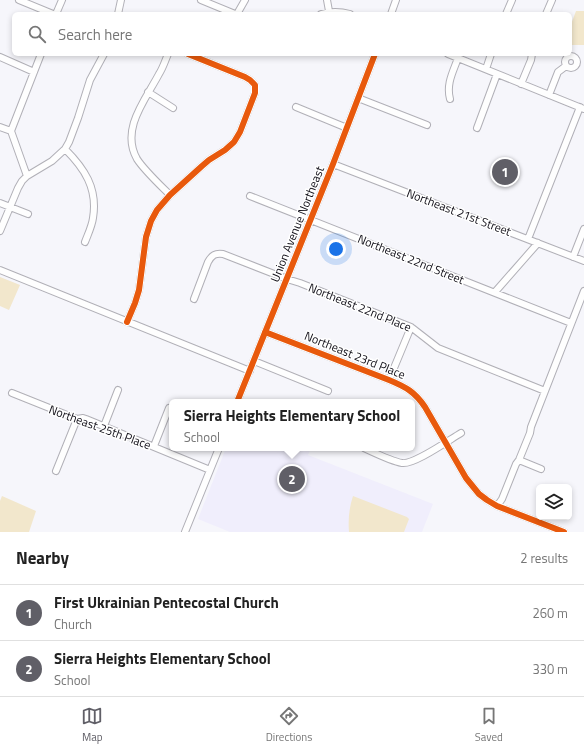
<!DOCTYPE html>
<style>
body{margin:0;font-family:"Titillium Web",sans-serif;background:#f2f2f2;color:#222}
.controls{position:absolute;right:12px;bottom:12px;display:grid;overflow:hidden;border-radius:6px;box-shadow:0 2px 6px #0003}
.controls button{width:36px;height:36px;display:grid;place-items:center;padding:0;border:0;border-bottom:1px solid #e0e0e0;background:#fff;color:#222;font:20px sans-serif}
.you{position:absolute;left:336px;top:249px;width:14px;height:14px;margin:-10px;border:3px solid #fff;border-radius:50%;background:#1a73e8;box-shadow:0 0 0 6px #1a73e833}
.badge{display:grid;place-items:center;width:26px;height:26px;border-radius:50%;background:#605f67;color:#fff;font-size:13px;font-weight:700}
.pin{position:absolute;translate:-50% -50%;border:2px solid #fff;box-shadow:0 1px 4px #0006}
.popup{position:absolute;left:169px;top:399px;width:246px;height:52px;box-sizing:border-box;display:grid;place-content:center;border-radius:6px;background:#fff;filter:drop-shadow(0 1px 3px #0005);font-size:13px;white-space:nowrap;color:#767676}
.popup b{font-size:15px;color:#222}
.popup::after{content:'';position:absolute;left:50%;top:100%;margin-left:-8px;border:8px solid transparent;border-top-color:#fff}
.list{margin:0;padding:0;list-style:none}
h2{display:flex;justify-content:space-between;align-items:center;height:52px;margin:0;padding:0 16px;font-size:17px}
h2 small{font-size:13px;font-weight:400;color:#767676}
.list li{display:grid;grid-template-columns:26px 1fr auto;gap:12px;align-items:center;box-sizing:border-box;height:56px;padding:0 16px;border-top:1px solid #e0e0e0}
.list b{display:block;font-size:15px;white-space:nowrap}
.list p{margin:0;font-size:13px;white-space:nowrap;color:#767676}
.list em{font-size:13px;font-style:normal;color:#767676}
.icon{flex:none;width:22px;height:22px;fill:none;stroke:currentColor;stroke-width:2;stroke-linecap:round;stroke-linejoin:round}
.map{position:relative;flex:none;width:584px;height:532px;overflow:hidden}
.search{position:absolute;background:#fff;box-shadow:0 2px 6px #0003;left:12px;right:12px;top:12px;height:44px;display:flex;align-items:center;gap:10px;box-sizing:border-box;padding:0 14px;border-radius:6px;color:#767676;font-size:15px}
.sheet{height:164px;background:#fff}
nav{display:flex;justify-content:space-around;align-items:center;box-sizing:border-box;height:56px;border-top:1px solid #e0e0e0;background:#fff;font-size:11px;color:#767676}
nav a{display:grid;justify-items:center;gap:2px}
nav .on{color:#605f67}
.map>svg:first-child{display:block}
</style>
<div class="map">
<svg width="584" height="532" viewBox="0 0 584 532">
<rect width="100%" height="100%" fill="#f6f6fb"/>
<path fill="#f0eefc" d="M226,448H311L308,455L433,504L422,532H230L198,519Z"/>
<path fill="#f2e7cc" d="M576,11H584V45H570V27Z
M0,277L20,285L9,310L0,306Z
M2,496L36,511L29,532H0V501Z
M353,496L407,517L409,519L404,532H349C348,520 349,508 353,496Z"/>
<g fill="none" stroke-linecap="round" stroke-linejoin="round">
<defs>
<path id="minor" d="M19,0L53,14
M201,0L235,14
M327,0L329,11
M56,14L62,0
M118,14L121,0
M237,14L245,0
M321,14C331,11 339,11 350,14
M391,14L396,0
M506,14L512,0
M546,14L552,0
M168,54C165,61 163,68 159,74C146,99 120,129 137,159C144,170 160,185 170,195
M448,54L584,109
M565 62a6 6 0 1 1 12 0a6 6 0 1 1-12 0Z
M0,57L34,72
M486,69L491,54
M521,84L531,60L532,54
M148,92L173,108
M549,95L558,72L566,66
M358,98L427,125
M450,99C446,84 453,72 458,58
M296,107L347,128
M0,127L11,131
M477,128L497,74
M11,131L41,54
M11,131L27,176
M65,149C84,168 98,188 93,218C92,226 88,234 85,242
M333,164L584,261
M250,196L571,323
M0,203L28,214
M0,231L18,188L22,181L27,176L52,161L65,149L69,142L78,118L90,80L104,54
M528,239L580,107
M573,257L584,229
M0,270L250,371
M495,292L538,243
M194,299L208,262C212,255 215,253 223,254L287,279L300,283L411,327L438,348L545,391
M127,322L135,303L139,290L146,237L151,221L157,210L170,195L202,166L209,160L225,150L234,142L240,132L255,93V85L250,80L245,77L188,54
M265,332L389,380C406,387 415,392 425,407L466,478L479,494L487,500L497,506L564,532
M254,361L328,391
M389,380L411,327
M12,393L77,419L83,418L86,419L210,470
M237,402L333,164L375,54
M104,426L118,390
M154,446L169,408
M364,448C375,453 391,461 402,463C414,465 449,440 461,433
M519,460L541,469
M56,471L77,419
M497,506L502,499L516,464L519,460L530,433L531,427L584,291
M185,532L219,448"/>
</defs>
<use href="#minor" stroke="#b1b0b7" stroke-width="8"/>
<use href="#minor" stroke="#fefefe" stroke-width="6"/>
<defs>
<path id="cycleway" d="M127,322L135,303L139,290L146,237L151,221L157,210L170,195L202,166L209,160L225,150L234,142L240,132L255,93V85L250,80L245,77L188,54
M265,332L389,380C406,387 415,392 425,407L466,478L479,494L487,500L497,506L564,532
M237,402L333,164L375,54"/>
</defs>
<use href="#cycleway" stroke="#fff" stroke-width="8"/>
<use href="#cycleway" stroke="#e8590c" stroke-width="6"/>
</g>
<g text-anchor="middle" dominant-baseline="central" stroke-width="3" stroke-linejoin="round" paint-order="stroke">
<g font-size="12" fill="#100e17" stroke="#fff">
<text transform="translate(459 212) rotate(21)">Northeast 21st Street</text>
<text transform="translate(297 224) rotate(-68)">Union Avenue Northeast</text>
<text transform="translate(411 259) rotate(22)">Northeast 22nd Street</text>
<text transform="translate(360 307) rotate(22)">Northeast 22nd Place</text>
<text transform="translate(355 355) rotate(22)">Northeast 23rd Place</text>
<text transform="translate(100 427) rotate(20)">Northeast 25th Place</text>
</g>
</g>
</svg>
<div class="controls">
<button><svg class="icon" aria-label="layers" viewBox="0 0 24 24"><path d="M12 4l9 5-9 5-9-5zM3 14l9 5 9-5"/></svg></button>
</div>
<div class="you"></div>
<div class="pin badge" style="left:505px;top:172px">1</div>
<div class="pin badge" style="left:292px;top:479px">2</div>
<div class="popup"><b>Sierra Heights Elementary School</b>School</div>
<div class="search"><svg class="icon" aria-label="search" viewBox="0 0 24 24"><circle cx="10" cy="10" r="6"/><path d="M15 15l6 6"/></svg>Search here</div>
</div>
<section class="sheet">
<h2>Nearby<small>2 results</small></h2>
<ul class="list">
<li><span class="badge">1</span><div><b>First Ukrainian Pentecostal Church</b><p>Church</p></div><em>260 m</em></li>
<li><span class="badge">2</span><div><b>Sierra Heights Elementary School</b><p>School</p></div><em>330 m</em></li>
</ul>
</section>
<nav>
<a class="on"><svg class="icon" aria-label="map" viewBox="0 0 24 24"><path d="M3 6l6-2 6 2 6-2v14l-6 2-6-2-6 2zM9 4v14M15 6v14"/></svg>Map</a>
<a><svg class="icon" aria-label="directions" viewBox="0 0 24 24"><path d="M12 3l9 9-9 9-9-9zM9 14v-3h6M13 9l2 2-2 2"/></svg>Directions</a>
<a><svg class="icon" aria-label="saved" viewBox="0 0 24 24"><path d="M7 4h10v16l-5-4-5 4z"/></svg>Saved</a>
</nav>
